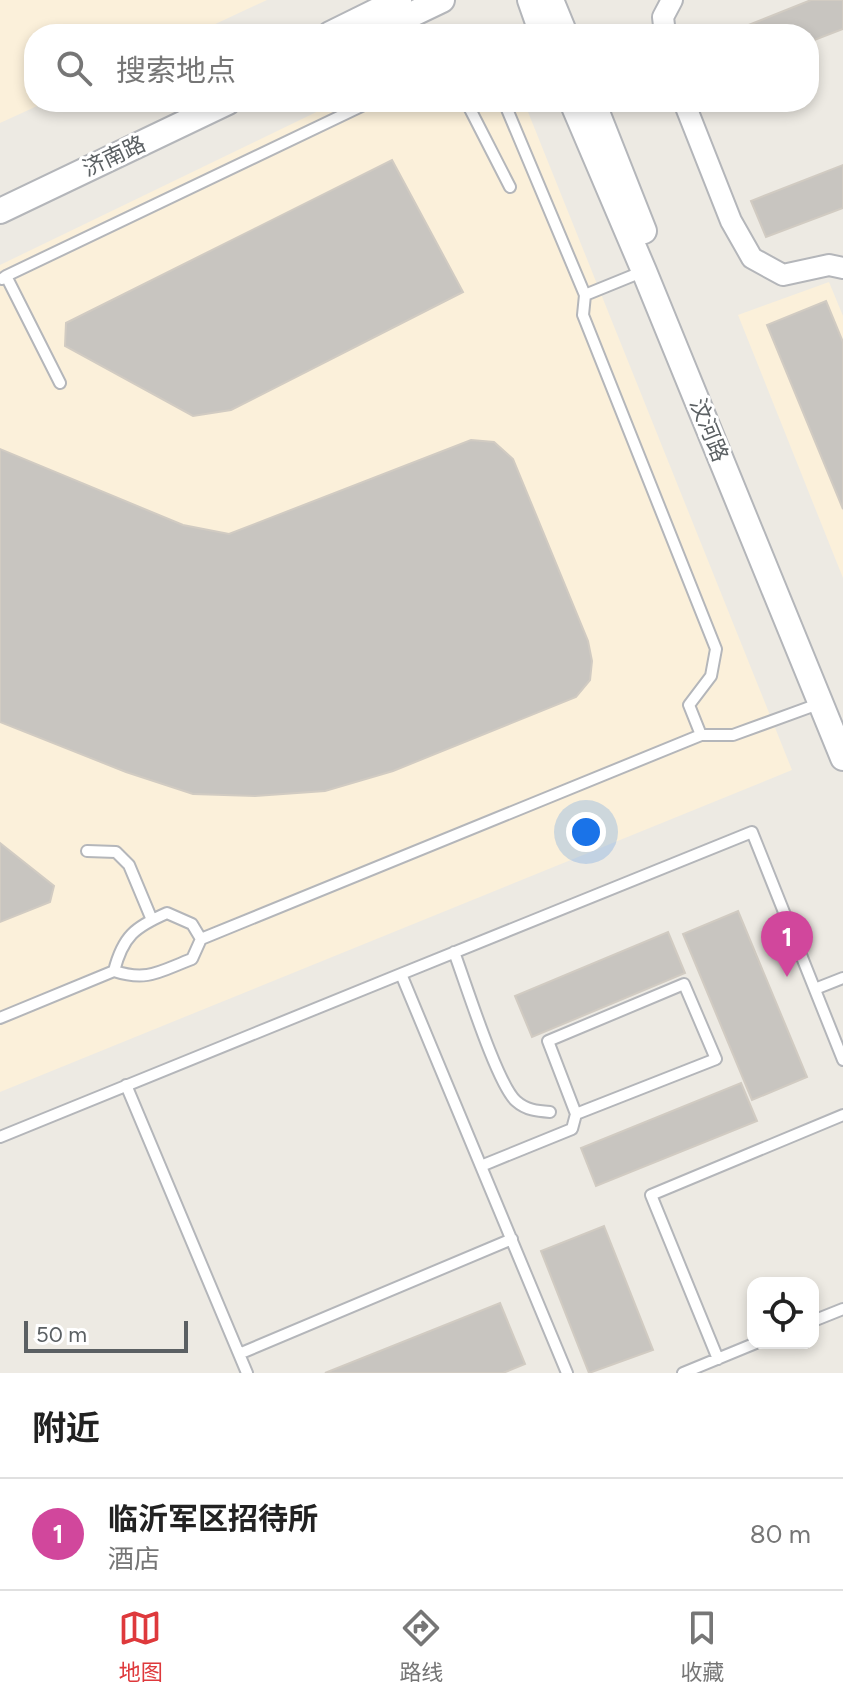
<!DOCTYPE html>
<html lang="zh">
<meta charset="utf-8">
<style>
body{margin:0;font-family:Figtree,"Noto Sans SC",sans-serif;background:#f6f6f6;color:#222}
.controls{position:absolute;right:24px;bottom:24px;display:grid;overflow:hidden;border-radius:16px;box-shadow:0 4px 12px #0003}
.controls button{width:72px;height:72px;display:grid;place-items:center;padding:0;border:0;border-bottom:2px solid #e0e0e0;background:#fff;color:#222;font:40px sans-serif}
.scale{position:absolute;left:24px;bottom:20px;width:164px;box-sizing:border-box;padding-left:8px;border:4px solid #5b6063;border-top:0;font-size:22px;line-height:28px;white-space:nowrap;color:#5b6063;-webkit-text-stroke:6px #fff;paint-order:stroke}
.you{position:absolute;left:586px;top:832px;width:28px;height:28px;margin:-20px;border:6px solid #fff;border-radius:50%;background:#1a73e8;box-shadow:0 0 0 12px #1a73e833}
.badge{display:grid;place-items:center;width:52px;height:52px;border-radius:50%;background:#de393c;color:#fff;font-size:26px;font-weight:700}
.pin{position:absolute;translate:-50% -66px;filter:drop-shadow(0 2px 4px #0008)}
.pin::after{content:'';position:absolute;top:42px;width:28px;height:24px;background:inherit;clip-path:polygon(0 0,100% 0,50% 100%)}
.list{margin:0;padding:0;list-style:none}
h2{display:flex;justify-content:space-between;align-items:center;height:104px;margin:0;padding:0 32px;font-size:34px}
h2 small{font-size:26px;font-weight:400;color:#767676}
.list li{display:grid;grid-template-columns:52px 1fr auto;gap:24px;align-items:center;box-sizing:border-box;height:112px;padding:0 32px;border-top:2px solid #e0e0e0}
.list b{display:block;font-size:30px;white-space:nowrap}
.list p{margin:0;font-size:26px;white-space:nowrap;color:#767676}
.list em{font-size:26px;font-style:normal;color:#767676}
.icon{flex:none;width:44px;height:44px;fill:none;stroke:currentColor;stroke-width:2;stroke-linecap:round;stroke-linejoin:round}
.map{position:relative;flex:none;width:843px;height:1373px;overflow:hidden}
.search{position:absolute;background:#fff;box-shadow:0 4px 12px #0003;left:24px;right:24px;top:24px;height:88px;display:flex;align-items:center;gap:20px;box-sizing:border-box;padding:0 28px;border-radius:32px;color:#767676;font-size:30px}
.sheet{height:216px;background:#fff}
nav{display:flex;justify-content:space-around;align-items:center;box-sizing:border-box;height:112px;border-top:2px solid #e0e0e0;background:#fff;font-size:22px;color:#767676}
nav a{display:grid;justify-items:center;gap:4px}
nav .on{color:#de393c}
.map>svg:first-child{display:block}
</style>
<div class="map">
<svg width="843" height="1373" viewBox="0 0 843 1373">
<rect width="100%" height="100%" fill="#edeae3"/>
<path fill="#fbf0da" d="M0,0H267L194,34H34V102H46L0,123Z
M337,102H524L792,770L0,1092V265Z
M829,282L843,316V578L738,315Z"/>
<path fill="#c8c5c0" stroke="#d1cbc2" stroke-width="2" d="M811,0H843V29L809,42V34H726Z
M392,160L463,292L231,410L193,416L65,346L66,323Z
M843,165V208L766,237L751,201Z
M826,301L843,342V509L767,325Z
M471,440L494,442L513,459L588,641L592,661L590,680L576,697L393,771L325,791L255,796L193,794L126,772L0,722V449L183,525L229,534Z
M0,843L54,886L50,902L0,922Z
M738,911L807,1077L752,1100L683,934Z
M668,932L685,973L532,1037L515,996Z
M741,1083L757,1121L596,1186L581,1148Z
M604,1226L653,1350L589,1373L541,1251Z
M500,1303L525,1364L503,1373H325Z"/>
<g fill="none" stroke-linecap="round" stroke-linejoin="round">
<defs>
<path id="service" d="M470,102L469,107L510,187
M504,102L585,295L644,271
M6,276L370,102
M2,279L6,276L60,383
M585,295L583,315L716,649L711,676L689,705L701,735
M87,851L116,852L129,865L152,920
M454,952C465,981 497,1084 516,1101C526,1110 537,1111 550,1112
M114,971C123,936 135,927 167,913L192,924L201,939
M401,974L752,832L843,1060
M815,989L843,978
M0,1018L114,971C148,982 160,971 192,959L201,939L701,735H733L821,703
M126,1085L247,1373
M0,1137L401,974L567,1373
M481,1166L572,1129L576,1114L548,1041L684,984L716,1059L576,1114
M813,1321L843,1309
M239,1354L512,1239
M718,1359L651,1195L843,1115
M683,1373L756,1343"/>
<path id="minor" d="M665,34L663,17L672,0
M684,102L731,221L752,258L783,275L829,265L843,268"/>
<path id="tertiary" d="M530,0L542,34
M551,0L565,34
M330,34L399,0
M371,34L442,0
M572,102L644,271L843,758
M593,102L644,231
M0,211L228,102"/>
</defs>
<use href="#service" stroke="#b4b6ba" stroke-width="14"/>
<use href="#minor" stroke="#b4b6ba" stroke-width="24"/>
<use href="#tertiary" stroke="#b4b6ba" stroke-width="28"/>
<use href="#service" stroke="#fff" stroke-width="10"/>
<use href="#minor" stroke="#fff" stroke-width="20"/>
<use href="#tertiary" stroke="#fff" stroke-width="24"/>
</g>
<g text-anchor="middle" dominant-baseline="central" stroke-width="6" stroke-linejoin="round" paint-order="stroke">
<g font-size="22" fill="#5b6063" stroke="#fff">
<text transform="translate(114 156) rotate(-25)">济南路</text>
<text transform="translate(709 430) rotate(68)">汶河路</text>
</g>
</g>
</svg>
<div class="controls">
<button><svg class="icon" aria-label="locate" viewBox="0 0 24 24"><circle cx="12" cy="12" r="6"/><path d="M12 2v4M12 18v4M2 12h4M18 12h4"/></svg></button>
</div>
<div class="scale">50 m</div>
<div class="you"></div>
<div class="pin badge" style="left:787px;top:977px;background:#d1479c">1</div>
<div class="search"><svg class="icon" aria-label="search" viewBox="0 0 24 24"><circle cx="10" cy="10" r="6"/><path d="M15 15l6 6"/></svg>搜索地点</div>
</div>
<section class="sheet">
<h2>附近<small></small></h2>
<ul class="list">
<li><span class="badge" style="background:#d1479c">1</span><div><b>临沂军区招待所</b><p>酒店</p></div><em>80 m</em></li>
</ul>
</section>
<nav>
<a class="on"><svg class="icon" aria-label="map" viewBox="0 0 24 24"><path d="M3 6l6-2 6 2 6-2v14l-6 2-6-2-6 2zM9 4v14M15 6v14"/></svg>地图</a>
<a><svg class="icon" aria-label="directions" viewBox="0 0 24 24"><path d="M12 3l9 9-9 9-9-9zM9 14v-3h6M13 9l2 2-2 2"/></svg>路线</a>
<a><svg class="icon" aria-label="saved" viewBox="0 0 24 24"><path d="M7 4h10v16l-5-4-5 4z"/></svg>收藏</a>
</nav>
